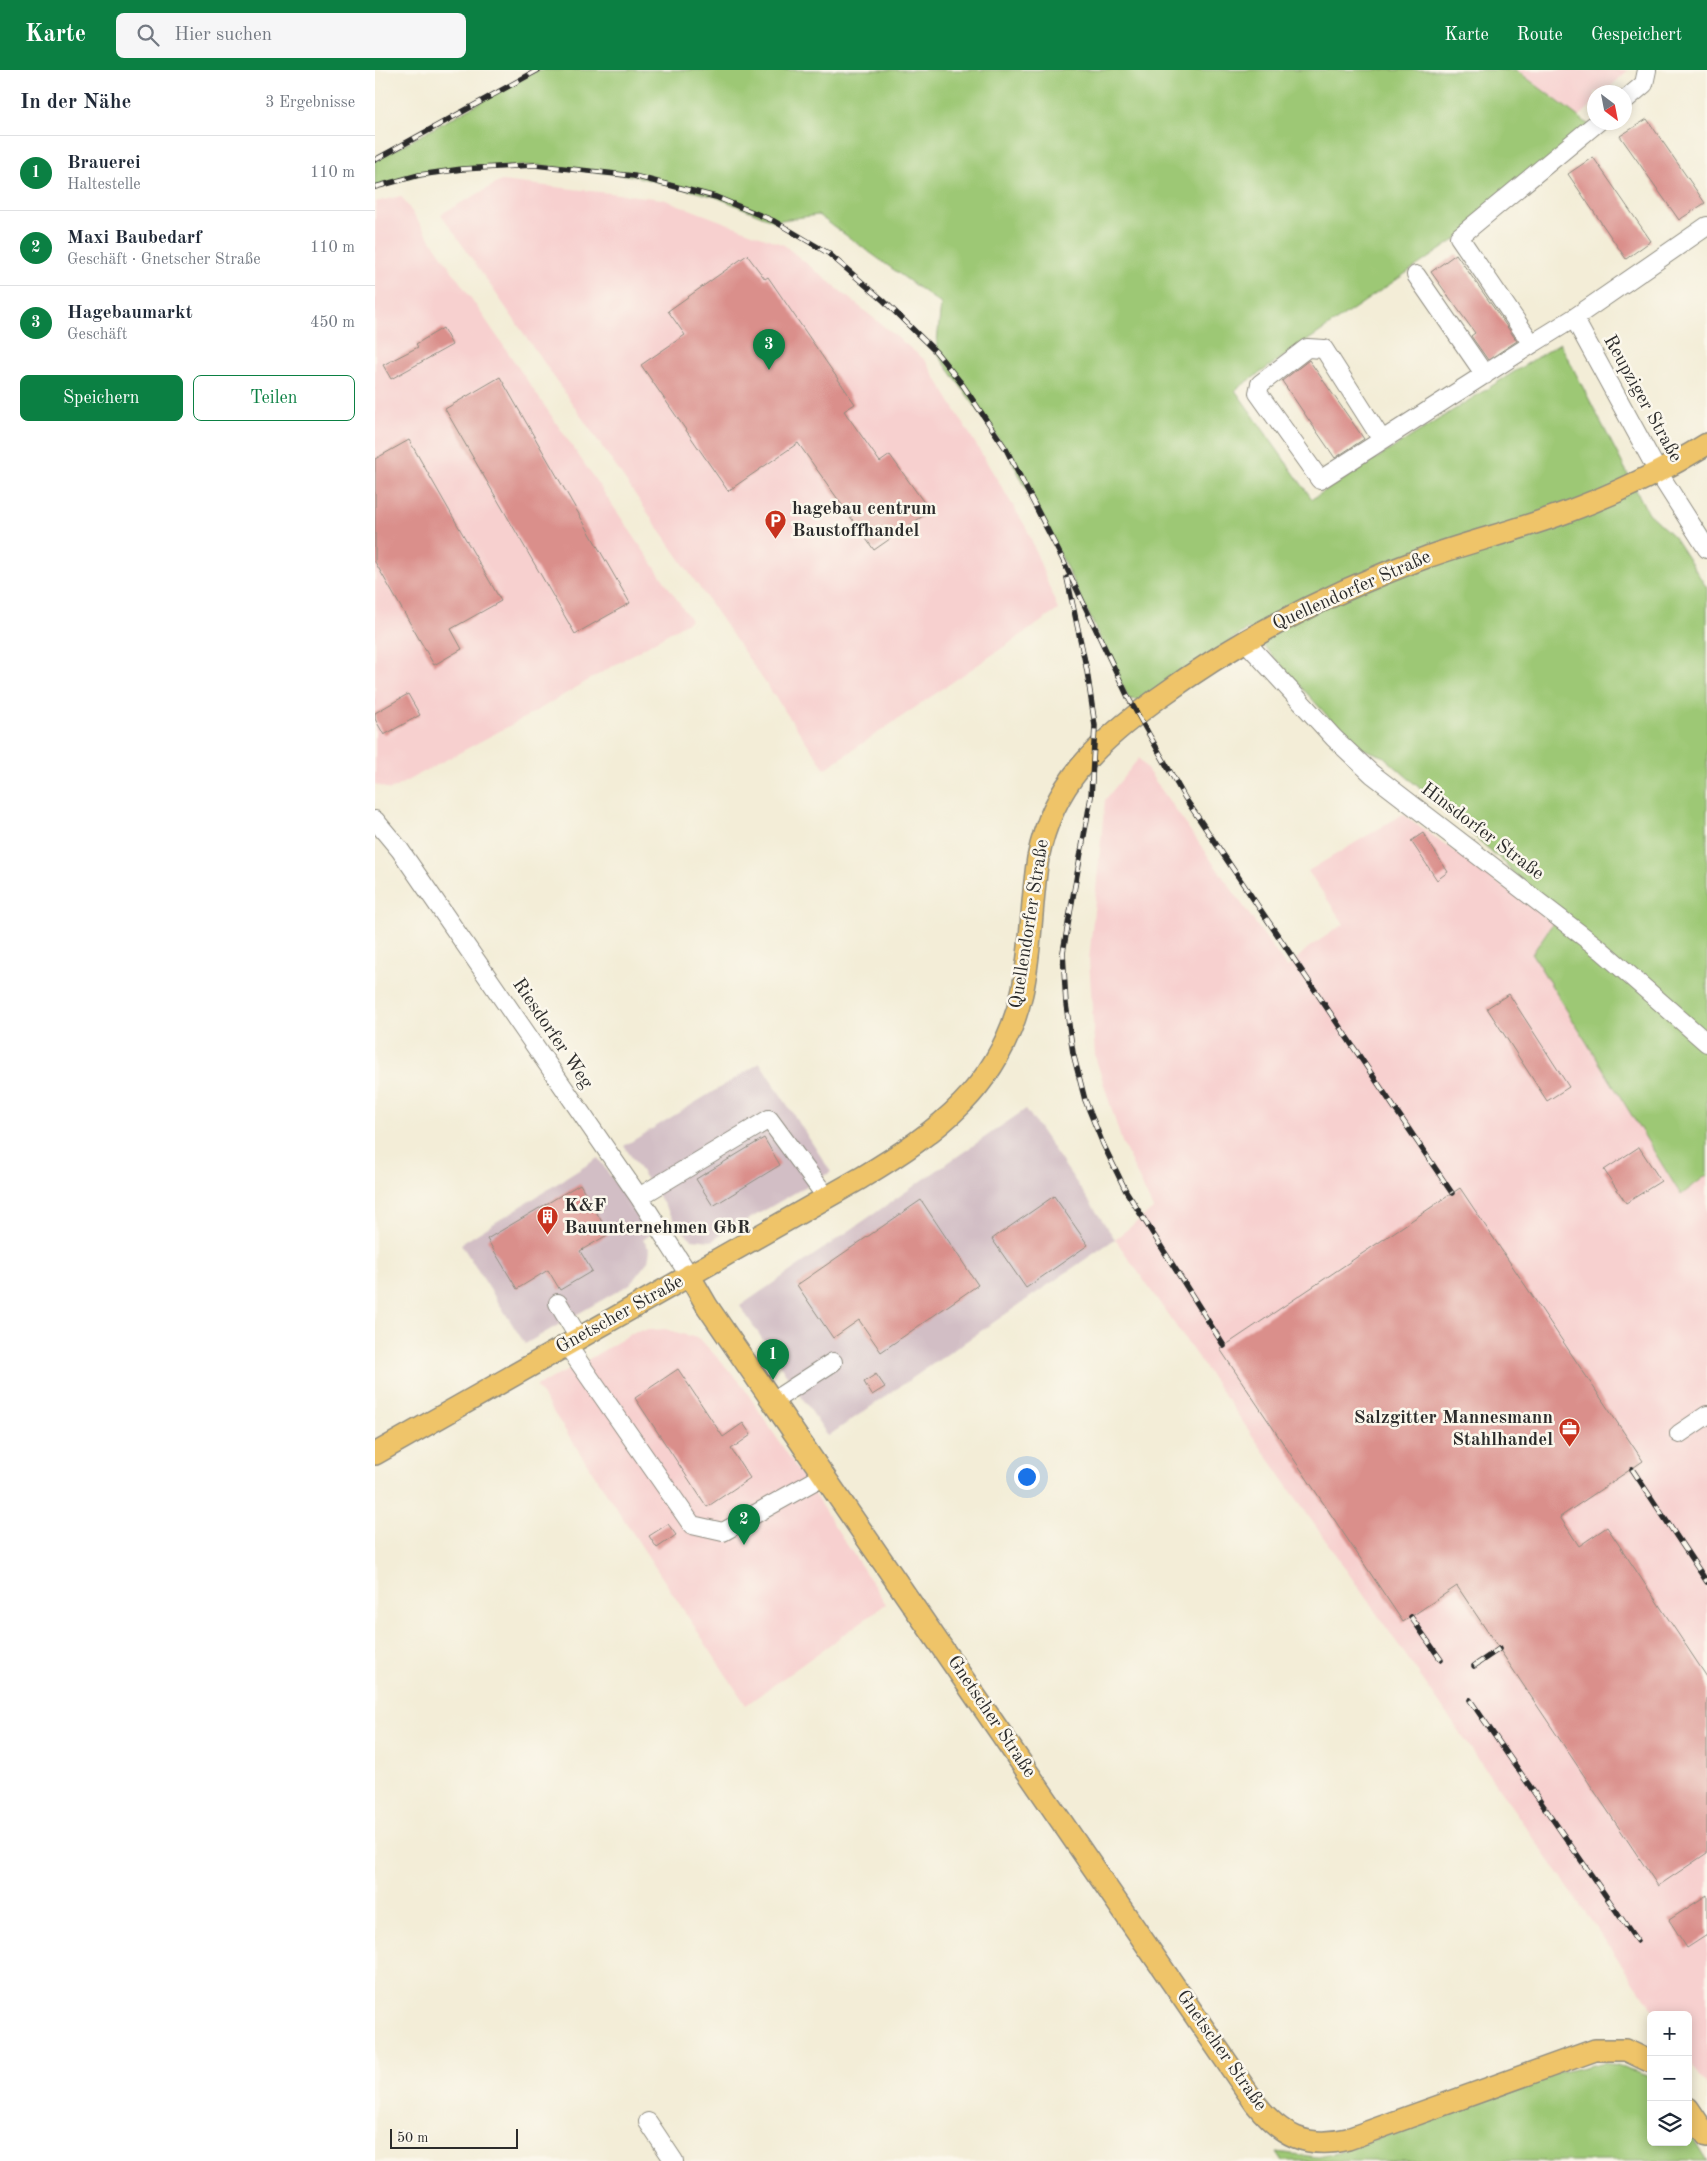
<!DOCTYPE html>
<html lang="de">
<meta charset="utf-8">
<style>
body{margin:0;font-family:"Old Standard TT",serif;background:#f6f6f7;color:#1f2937}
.controls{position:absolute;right:15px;bottom:15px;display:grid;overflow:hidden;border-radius:8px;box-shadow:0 2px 12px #0003}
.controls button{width:45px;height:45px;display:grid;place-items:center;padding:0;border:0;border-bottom:1px solid #e0e1e3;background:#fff;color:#1f2937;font:25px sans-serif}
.compass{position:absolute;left:1212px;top:15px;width:45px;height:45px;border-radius:50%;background:#fff;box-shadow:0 2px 12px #0003;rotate:148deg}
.scale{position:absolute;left:15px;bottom:12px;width:128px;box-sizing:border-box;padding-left:5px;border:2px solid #2b2b2b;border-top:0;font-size:14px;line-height:18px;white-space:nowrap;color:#2b2b2b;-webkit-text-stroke:4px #fbf7ec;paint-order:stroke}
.you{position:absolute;left:651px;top:1406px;width:18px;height:18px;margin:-12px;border:4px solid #fff;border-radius:50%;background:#1a73e8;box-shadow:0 0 0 8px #1a73e833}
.badge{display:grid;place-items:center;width:32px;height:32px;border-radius:50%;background:#0b8043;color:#fff;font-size:16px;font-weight:700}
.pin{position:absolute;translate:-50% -41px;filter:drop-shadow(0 1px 2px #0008)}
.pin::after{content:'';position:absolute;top:26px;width:18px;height:15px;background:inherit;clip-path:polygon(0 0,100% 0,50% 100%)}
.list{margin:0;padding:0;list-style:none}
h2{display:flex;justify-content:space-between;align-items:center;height:65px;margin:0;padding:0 20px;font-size:21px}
h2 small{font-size:16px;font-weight:400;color:#747a83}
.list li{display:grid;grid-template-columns:32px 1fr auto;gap:15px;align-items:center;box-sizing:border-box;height:75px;padding:0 20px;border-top:1px solid #e0e1e3}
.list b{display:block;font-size:19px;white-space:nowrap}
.list p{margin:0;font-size:16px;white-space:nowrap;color:#747a83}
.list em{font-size:16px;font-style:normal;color:#747a83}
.actions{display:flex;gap:10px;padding:15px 20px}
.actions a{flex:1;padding:11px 0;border:1px solid #0b8043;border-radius:8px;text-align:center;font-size:18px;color:#0b8043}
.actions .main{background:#0b8043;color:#fff}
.icon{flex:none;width:28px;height:28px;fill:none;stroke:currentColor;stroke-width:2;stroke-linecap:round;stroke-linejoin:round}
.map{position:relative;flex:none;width:1332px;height:2091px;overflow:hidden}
header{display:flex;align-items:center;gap:30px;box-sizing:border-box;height:70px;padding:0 25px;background:#0b8043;color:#fff}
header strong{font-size:24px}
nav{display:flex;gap:28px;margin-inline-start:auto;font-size:18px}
.search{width:350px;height:45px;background:#f6f6f7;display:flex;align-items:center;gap:12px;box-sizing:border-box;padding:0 18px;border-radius:8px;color:#747a83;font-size:19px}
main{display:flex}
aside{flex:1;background:#fff}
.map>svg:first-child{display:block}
</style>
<header>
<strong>Karte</strong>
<div class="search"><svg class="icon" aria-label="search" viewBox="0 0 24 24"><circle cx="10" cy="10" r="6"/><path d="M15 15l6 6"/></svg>Hier suchen</div>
<nav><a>Karte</a><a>Route</a><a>Gespeichert</a></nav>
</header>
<main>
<aside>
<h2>In der Nähe<small>3 Ergebnisse</small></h2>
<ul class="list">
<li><span class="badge">1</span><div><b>Brauerei</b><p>Haltestelle</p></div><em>110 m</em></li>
<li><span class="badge">2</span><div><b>Maxi Baubedarf</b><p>Geschäft · Gnetscher Straße</p></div><em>110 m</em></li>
<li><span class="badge">3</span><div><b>Hagebaumarkt</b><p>Geschäft</p></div><em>450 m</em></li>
</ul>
<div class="actions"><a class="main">Speichern</a><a>Teilen</a></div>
</aside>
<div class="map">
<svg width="1332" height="2091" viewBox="0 0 1332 2091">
<rect width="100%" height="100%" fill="#fbf7ec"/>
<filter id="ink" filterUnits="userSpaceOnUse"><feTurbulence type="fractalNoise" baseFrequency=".02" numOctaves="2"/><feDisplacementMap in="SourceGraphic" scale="10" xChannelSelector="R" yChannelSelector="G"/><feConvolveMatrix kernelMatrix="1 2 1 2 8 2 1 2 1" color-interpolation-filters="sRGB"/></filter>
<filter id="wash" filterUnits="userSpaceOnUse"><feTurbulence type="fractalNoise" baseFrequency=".0096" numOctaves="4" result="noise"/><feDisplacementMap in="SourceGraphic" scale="20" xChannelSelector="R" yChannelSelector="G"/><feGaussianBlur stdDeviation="1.12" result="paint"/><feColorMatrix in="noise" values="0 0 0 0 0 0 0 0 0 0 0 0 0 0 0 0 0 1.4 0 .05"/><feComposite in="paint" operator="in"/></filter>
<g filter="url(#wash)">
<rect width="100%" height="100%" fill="#f3edd7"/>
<path fill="#f7d0cf" d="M1141,0H1253L1230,22H1220L1219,33L1204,47Z
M126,111L288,129L409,175L550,290L652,459L683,540L450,699L66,144Z
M26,126L316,550L151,647L15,720L0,714V132Z
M764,688L912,898L933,878L969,854L933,801L1028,744L1178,853L1306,1125L1332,1105V2016L1313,1989V1945H1282L740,1169L778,1139L747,1072L720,986L714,890L730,730Z
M290,1259L325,1269L365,1312L511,1534L371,1635L161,1316L204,1295L261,1261Z"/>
<path fill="#d2bec5" d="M385,993L456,1102L336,1171L317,1169L307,1161L249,1076Z
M651,1039L740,1169L453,1366L365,1236Z
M223,1088L276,1164L268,1170L275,1180L273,1191L255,1214L150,1274L86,1174Z"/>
<path fill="#9dc875" stroke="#647a50" d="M163,0H1141L1217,57L1084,167L860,320L937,429L1185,273L1273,443L1299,467L1332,518V1105L1306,1125L1157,884L1178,853L1131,794L1008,686L980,676L873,559L766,630L754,629L687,488L631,379L561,282L566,234L443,145L399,151L341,127L259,106L160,95L87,99L44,105L0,117V91Z
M1230,1992L1272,2006L1276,2010V2072H1313V2060L1332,2091H908L902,2082L943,2087L962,2083L1179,2004Z"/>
<g id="blocks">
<path fill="#da8f8b" d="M1272,49L1330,133L1304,150L1245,66Z
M1218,87L1276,171L1251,189L1193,104Z
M1081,184L1142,271L1113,290L1096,266L1100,263L1056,202Z
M372,185L390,209L393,207L480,334L469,341L505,392L515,385L555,441L499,480L423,373L353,421L266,295L310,265L293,241Z
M68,258L77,275L16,309L8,295L43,277L41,274Z
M934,290L989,369L960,388L907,311Z
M125,307L255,533L200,564L70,339Z
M34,370L126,531L76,559L87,579L59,595L0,492V389Z
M33,624L45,645L9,665L0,649V643Z
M1048,763L1073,802L1062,810L1036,771Z
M1134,924L1194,1017L1172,1031L1112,938Z
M389,1068L405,1095L338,1136L321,1109Z
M1264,1077L1286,1111L1251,1133L1229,1100Z
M205,1114L234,1164L205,1181L217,1201L185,1220L173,1200L142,1219L112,1169Z
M1085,1118L1268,1391L1185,1447L1204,1476L1232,1457L1332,1607V1783L1283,1816L1082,1516L1028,1552L845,1279Z
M679,1126L713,1175L651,1218L617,1169Z
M546,1130L603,1215L506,1282L484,1250L458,1268L422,1215Z
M303,1299L348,1367L368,1353L376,1365L356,1379L375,1408L332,1437L260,1328Z
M501,1304L510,1317L497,1325L489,1312Z
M293,1454L301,1465L282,1478L274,1466Z
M1332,1825V1865L1312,1878L1294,1850Z"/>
</g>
</g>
<g filter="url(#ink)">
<use href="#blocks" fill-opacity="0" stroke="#8f8c81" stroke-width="1"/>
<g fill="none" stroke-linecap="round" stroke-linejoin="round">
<defs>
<path id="minor" d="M1250,30L1269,14L1272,0
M1223,52L1084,167L1157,274L1199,248L1332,156
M1041,205L1110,305
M1199,248L1283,402L1332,479
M1007,370L949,279L932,278L885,314L883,323L945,410L1157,274
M870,571L959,668L997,704L1226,880L1332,973
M0,750L25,780L264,1127L314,1205
M264,1127L394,1049L452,1128
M183,1233L204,1268
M192,1275L317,1455L348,1462L450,1405
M398,1331L458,1292
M1304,1364L1332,1345
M273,2052L299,2091"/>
<path id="major" d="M314,1205L332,1236L880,2033C906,2066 932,2079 973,2069L1220,1980H1251L1276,1992
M0,1384L486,1108C564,1061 625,1017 647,923C657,879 656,832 663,788C678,712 723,673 782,629C865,568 956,522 1052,487C1097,471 1144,460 1189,443C1238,425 1287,402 1332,374
M1313,2038L1332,2066"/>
</defs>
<use href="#minor" stroke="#8f8c81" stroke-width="20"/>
<use href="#major" stroke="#8f8c81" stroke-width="24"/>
<use href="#minor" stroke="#fff" stroke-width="18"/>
<use href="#major" stroke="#efc469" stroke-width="21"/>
<defs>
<path id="rail" d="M0,90L163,0
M0,117L44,105L87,99L160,95L259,106L341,127L399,151L453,183L509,231L561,282L587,314L631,379L687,488L754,629L810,728L1077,1123
M692,508L712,601L720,656L716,727L688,882L691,934L698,983L710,1030L728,1074L751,1121L849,1276
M1257,1399L1332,1512
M1036,1547L1066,1590
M1099,1596L1124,1579
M1095,1630L1262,1871"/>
</defs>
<use href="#rail" stroke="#2b2b2b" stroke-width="5.5"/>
<use href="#rail" stroke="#fbf7ec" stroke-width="4" stroke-dasharray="11" stroke-linecap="butt"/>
</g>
</g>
<defs>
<symbol id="parking-pin" viewBox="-11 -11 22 30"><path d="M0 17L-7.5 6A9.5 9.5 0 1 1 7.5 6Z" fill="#c8321e" stroke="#fbf7ec"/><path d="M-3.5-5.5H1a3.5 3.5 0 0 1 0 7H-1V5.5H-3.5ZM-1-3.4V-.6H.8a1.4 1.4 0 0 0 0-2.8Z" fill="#fff"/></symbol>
<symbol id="building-pin" viewBox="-11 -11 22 30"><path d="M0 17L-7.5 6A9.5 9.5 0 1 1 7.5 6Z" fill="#c8321e" stroke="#fbf7ec"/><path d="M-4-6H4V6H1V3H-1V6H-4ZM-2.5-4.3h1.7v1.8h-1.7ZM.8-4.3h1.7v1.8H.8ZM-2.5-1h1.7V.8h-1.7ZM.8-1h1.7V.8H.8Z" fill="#fff"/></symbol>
<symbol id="office-pin" viewBox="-11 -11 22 30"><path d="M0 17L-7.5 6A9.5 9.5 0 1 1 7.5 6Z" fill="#c8321e" stroke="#fbf7ec"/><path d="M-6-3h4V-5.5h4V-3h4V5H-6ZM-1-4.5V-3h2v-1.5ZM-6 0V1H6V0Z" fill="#fff"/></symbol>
</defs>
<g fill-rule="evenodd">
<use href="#parking-pin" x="388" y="438" width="25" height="34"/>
<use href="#building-pin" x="160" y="1134" width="25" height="34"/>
<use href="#office-pin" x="1182" y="1346" width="25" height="34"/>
</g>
<g text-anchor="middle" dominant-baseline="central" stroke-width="5" stroke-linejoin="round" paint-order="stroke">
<g font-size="19" fill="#2b2b2b" stroke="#fbf7ec">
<text transform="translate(1267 329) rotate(61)">Reupziger Straße</text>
<text transform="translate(977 521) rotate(-24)">Quellendorfer Straße</text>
<text transform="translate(1107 762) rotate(37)">Hinsdorfer Straße</text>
<text transform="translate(655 854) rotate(-81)">Quellendorfer Straße</text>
<text transform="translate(177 964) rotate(56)">Riesdorfer Weg</text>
<text transform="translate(245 1245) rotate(-29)">Gnetscher Straße</text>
<text transform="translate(616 1647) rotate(56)">Gnetscher Straße</text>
<text transform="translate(846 1981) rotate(55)">Gnetscher Straße</text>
</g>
<g font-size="19" font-weight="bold" fill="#2b2b2b" stroke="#fbf7ec" text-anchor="start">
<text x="417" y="439">hagebau centrum<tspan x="417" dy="22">Baustoffhandel</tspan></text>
<text x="189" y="1136">K&amp;F<tspan x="189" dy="22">Bauunternehmen GbR</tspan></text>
<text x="1178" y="1348" text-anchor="end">Salzgitter Mannesmann<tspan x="1178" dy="22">Stahlhandel</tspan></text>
</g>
</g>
</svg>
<div class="controls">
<button>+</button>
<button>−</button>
<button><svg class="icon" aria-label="layers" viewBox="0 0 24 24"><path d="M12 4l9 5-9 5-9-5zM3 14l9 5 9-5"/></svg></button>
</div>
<svg class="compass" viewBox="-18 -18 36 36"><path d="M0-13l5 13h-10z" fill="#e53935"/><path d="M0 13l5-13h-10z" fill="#747a83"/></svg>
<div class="scale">50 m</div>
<div class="you"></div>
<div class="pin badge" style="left:398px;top:1310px">1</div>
<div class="pin badge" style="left:369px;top:1475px">2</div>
<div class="pin badge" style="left:394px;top:300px">3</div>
</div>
</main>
